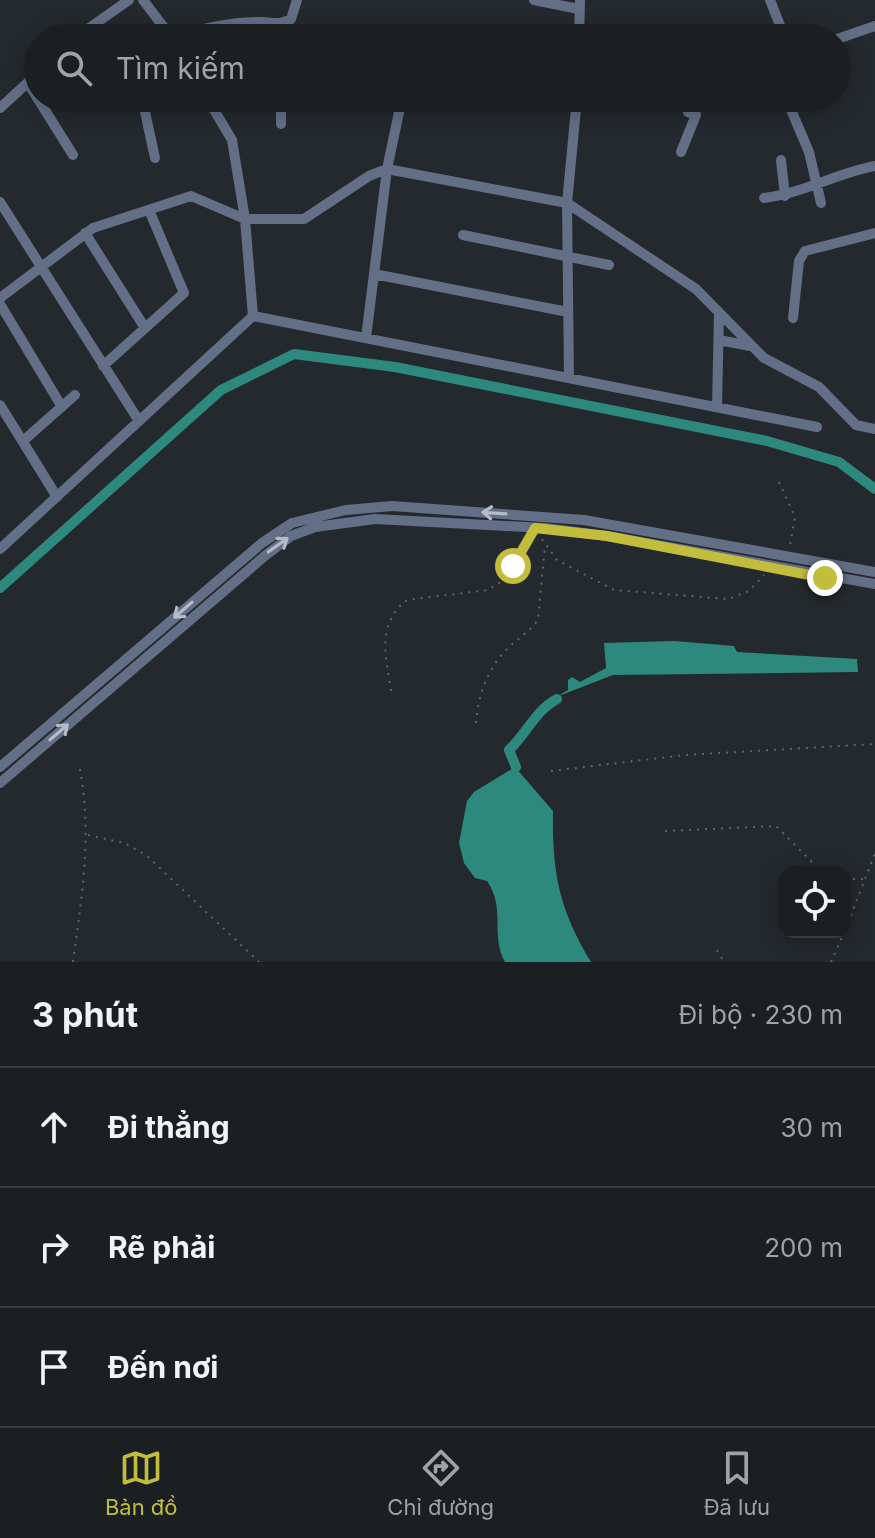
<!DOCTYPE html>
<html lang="vi">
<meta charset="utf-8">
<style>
body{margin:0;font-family:Inter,sans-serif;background:#282c2f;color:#f1f3f6}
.controls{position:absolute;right:24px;bottom:24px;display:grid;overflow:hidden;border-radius:16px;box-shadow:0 4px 20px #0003}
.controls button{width:72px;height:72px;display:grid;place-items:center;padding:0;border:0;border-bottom:2px solid #393d40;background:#1b1f22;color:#f1f3f6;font:40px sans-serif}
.stop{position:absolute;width:24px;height:24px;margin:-18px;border:6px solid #c3bd3e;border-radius:50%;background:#fff}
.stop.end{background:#c3bd3e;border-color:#fff;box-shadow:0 2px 8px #0008}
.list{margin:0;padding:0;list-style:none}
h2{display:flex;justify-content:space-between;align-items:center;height:104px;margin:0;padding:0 32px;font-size:34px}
h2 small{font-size:26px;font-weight:400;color:#a0a2a5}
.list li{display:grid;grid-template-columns:52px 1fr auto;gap:24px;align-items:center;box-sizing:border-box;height:120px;padding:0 32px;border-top:2px solid #393d40}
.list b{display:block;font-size:30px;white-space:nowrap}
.list em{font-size:26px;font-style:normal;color:#a0a2a5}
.icon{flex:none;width:44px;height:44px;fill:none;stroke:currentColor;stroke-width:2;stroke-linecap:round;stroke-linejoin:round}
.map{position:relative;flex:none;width:875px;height:962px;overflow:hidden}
.search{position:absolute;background:#1b1f22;box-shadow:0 4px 20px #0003;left:24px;right:24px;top:24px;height:88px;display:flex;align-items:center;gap:20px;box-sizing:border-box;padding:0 28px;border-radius:44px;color:#a0a2a5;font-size:30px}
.sheet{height:464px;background:#1b1f22}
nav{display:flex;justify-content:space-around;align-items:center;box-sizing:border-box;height:112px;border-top:2px solid #393d40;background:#1b1f22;font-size:22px;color:#a0a2a5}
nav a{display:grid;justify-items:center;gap:4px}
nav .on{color:#c3bd3e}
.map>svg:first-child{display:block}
</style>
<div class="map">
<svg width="875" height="962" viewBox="0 0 875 962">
<rect width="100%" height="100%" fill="#24292d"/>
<path fill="#2d897e" d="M674,641L734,646L737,652L857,659L858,672L613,675L556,697L568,690V680L572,677L580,682L606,668L604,643Z
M515,767L553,811C552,873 559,909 591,962H505C490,935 506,908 487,881L475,878L464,863L459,843L467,801L474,792Z"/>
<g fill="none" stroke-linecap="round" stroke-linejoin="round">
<path stroke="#2d897e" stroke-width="10" d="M0,588L221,390L294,354L395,367L767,441L839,462L875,489
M516,767L509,750C527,733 535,711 557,699"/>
<path stroke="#606568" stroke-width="2" stroke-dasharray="2 6" stroke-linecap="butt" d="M779,482L795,517L790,545
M542,539L557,560L614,590L728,599L749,591L764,575
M391,691C386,657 376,624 407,600L488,590L505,579L530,536
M476,723C478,695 488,667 509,647C519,638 530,631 538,620L545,546
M551,771L685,755L875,744
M665,831L776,826L822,872
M88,835L124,843L146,855L259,962
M845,879H863
M845,931L875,853
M717,950L724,962
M73,962C82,895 92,836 80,769
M831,962L844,933"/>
<path stroke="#626f86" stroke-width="10" d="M143,0L172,38
M534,0L579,9
M770,0L785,38
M75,38L129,0
M172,38C199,29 231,22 260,22C274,22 278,26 291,19L297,0
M579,38L580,0
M837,39L875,26
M28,83L73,155
M142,98L155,158
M207,98L232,140L245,219L253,316
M281,98V124
M786,98L809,152L821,203
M0,108L38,73
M681,152L696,115L688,112V98
M781,160L785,196
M764,198C804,193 837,173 875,166
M0,202L139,421
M85,233L145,328
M463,235L609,265
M374,274L568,312
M0,298L93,228L191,196L245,219H304L369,176L387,169L567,203L696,289L764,358L819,387L856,425L875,429
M0,304L62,407
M793,318L799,261L805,251L875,233
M366,338L387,169L402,98
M719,340L750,346
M103,366L184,293L149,210
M569,378L567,203L577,98
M0,405L57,497
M717,407L719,313
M23,441L75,395
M0,549L253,316L817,427
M0,767L262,543L292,523L346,510L392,506L584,520L875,572
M0,783L266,555L291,536L315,527L375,519L544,528L607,536L875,584"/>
</g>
<defs><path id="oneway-shaft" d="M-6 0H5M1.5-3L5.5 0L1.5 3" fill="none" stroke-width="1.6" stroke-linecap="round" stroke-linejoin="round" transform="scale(2)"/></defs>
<g stroke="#b5bcc7">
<use href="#oneway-shaft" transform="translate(494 513) rotate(-176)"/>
<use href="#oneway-shaft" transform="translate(278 545) rotate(-35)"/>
<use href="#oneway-shaft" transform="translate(183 610) rotate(139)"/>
<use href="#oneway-shaft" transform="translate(59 732) rotate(-41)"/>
</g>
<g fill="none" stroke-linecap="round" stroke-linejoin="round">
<path stroke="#c3bd3e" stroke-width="10" d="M513,566L535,528L607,536L825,578"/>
</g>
</svg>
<div class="controls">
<button><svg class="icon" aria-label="locate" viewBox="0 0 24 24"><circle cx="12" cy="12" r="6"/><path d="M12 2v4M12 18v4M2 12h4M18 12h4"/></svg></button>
</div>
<div class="stop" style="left:513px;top:566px"></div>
<div class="stop end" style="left:825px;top:578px"></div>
<div class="search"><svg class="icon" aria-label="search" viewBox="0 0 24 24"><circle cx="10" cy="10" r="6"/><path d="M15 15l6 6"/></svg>Tìm kiếm</div>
</div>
<section class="sheet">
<h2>3 phút<small>Đi bộ · 230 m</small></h2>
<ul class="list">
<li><svg class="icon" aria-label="ahead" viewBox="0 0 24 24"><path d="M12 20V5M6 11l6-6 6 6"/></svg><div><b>Đi thẳng</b></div><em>30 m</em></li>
<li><svg class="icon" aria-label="right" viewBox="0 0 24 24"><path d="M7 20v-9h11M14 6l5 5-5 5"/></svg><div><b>Rẽ phải</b></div><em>200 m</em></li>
<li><svg class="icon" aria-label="arrive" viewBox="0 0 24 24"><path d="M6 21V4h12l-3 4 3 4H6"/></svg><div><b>Đến nơi</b></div></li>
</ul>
</section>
<nav>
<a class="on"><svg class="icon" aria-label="map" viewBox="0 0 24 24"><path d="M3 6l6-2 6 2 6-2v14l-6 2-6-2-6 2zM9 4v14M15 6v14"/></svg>Bản đồ</a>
<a><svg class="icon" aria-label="directions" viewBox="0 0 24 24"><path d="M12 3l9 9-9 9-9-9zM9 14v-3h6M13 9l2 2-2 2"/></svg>Chỉ đường</a>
<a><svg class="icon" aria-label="saved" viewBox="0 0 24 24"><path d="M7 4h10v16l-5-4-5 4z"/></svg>Đã lưu</a>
</nav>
